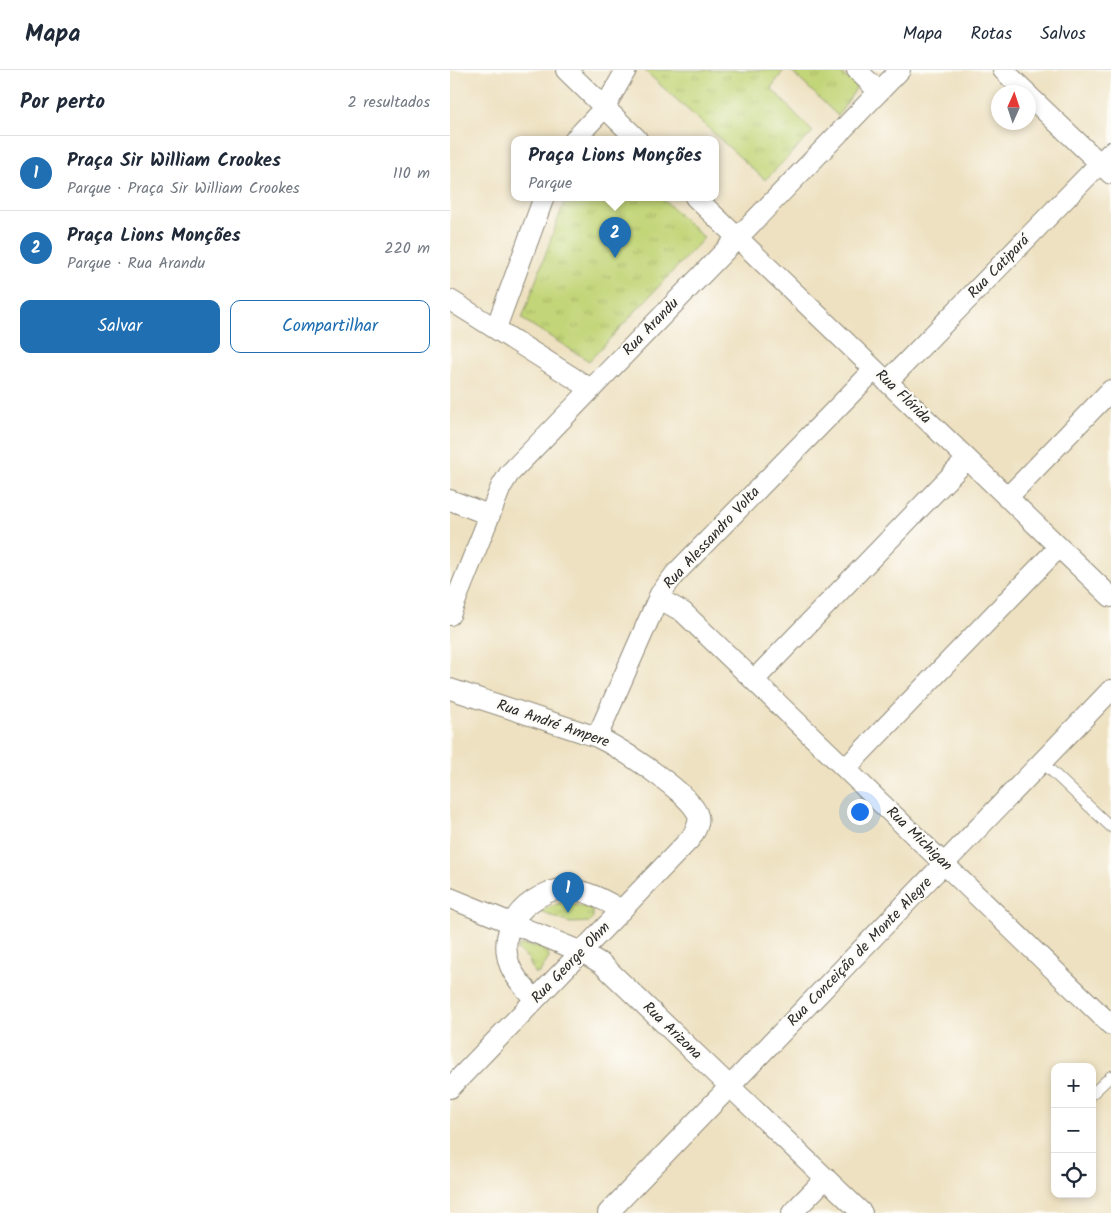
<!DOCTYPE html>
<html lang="pt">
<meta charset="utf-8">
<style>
body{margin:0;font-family:Kalam,sans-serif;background:#f6f6f7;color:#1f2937}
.controls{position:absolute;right:15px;bottom:15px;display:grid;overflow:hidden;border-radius:10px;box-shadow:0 2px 8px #0003}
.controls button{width:45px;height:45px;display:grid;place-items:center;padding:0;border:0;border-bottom:1px solid #e0e1e3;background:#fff;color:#1f2937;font:25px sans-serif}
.compass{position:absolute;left:541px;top:15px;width:45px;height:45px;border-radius:50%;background:#fff;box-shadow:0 2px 8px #0003;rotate:3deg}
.you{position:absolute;left:409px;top:741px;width:18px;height:18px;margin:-12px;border:4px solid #fff;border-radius:50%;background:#1a73e8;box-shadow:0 0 0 8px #1a73e833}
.badge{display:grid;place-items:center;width:32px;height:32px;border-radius:50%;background:#1f6fb2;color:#fff;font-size:16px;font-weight:700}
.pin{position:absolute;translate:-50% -41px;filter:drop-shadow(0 1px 2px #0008)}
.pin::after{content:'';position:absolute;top:26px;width:18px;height:15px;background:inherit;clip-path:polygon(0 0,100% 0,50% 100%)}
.popup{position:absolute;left:61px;top:66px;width:208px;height:65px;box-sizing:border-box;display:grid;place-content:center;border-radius:10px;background:#fff;filter:drop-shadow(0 1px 4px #0005);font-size:16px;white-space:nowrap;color:#747a83}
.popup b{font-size:19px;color:#1f2937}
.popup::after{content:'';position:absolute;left:50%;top:100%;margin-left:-10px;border:10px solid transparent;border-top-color:#fff}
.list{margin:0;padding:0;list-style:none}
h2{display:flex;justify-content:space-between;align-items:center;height:65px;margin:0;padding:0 20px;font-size:21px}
h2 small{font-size:16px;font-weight:400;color:#747a83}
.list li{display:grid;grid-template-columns:32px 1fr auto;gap:15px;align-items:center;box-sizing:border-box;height:75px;padding:0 20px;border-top:1px solid #e0e1e3}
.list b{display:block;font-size:19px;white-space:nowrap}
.list p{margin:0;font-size:16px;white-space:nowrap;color:#747a83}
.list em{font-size:16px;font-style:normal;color:#747a83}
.actions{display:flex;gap:10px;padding:15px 20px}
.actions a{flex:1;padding:11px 0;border:1px solid #1f6fb2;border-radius:10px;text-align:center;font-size:18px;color:#1f6fb2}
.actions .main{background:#1f6fb2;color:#fff}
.icon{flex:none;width:28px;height:28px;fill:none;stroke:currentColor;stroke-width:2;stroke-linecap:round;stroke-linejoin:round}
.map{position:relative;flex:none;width:661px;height:1143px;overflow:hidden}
header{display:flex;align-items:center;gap:30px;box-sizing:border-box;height:70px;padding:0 25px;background:#fff;border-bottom:1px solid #e0e1e3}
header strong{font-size:24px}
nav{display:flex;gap:28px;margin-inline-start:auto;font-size:18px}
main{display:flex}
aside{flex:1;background:#fff}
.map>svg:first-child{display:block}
</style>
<header>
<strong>Mapa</strong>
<nav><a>Mapa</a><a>Rotas</a><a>Salvos</a></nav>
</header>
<main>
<aside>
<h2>Por perto<small>2 resultados</small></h2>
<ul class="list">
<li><span class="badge">1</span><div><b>Praça Sir William Crookes</b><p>Parque · Praça Sir William Crookes</p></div><em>110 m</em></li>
<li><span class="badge">2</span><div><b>Praça Lions Monções</b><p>Parque · Rua Arandu</p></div><em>220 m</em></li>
</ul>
<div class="actions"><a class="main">Salvar</a><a>Compartilhar</a></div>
</aside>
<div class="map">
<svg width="661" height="1143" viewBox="0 0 661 1143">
<defs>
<pattern id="grass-tufts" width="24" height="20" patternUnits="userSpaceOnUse" patternTransform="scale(1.25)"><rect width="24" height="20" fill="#c2d578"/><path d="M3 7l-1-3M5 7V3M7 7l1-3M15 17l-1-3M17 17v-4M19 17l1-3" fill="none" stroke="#a7b768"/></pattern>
</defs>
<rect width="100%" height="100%" fill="#fdfcf7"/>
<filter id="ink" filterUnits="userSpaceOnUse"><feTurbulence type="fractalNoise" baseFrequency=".02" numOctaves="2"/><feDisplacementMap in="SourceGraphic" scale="10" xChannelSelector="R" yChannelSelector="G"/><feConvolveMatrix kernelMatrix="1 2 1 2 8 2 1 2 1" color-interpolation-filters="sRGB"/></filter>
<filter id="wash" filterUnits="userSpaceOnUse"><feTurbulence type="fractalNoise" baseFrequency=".0096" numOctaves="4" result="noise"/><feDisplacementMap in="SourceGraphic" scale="20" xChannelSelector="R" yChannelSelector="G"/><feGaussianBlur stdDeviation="1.12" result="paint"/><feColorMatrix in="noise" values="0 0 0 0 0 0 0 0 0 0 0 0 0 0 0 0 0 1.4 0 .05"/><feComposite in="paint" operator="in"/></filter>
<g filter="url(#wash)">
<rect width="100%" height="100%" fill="#eee1c1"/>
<path fill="url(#grass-tufts)" stroke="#768052" d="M194,0H334L321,18L363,62L315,110Z
M340,0H388L407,17L388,46Z
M116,127H211L254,168L139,291L72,249Z
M113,832L143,839V847L140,852L120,853L88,841Z
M71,875L90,877L98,881L99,888L89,903H84L78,888L66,879Z"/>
</g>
<g filter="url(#ink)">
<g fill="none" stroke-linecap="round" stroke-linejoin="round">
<defs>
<path id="lane" d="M592,692L661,757
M642,1024L661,1006"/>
<path id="street" d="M116,0L187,69
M407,0L429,22
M553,0L576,22
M578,25L661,104
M125,69L155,37L176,0
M245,127L661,527
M0,230L141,319
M46,258L94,127
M437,312L661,82
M557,428L661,320
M0,430L39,445
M208,528L233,542L661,955
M0,545L51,417L59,404L450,0
M304,610L517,389
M0,619L147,667C168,677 243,724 248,746C250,754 245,761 241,768L0,1018
M147,667L210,524L225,504L424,300
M396,698L609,477
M0,828L132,882L152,894L412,1143
M85,930C76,919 65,909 60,896C50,869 61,845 84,830C95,823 105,818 119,819C137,820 157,832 172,840
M158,1143L661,620
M342,1143L376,1108"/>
</defs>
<use href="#lane" stroke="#8c8676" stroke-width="12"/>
<use href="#street" stroke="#8c8676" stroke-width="22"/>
<use href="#lane" stroke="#fff" stroke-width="10"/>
<use href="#street" stroke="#fff" stroke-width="20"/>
</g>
</g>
<g text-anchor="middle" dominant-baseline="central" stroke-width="4.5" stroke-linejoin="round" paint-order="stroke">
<g font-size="15" fill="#2b2b2b" stroke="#fdfcf7">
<text transform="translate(549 197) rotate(-46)">Rua Catipará</text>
<text transform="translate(201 257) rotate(-46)">Rua Arandu</text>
<text transform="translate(453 327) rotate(44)">Rua Flórida</text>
<text transform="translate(262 468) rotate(-47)">Rua Alessandro Volta</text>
<text transform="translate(103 654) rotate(19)">Rua André Ampere</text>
<text transform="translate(469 769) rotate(44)">Rua Michigan</text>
<text transform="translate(410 882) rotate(-46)">Rua Conceição de Monte Alegre</text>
<text transform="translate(121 893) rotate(-46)">Rua George Ohm</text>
<text transform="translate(222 961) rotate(44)">Rua Arizona</text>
</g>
</g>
</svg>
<div class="controls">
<button>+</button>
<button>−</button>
<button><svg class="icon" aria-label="locate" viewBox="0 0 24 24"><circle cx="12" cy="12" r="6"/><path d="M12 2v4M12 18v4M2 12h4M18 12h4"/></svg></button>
</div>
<svg class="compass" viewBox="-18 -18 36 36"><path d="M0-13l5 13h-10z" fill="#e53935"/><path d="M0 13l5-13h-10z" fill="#747a83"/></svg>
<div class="you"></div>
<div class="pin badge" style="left:118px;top:843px">1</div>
<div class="pin badge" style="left:165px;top:188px">2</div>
<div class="popup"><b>Praça Lions Monções</b>Parque</div>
</div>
</main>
